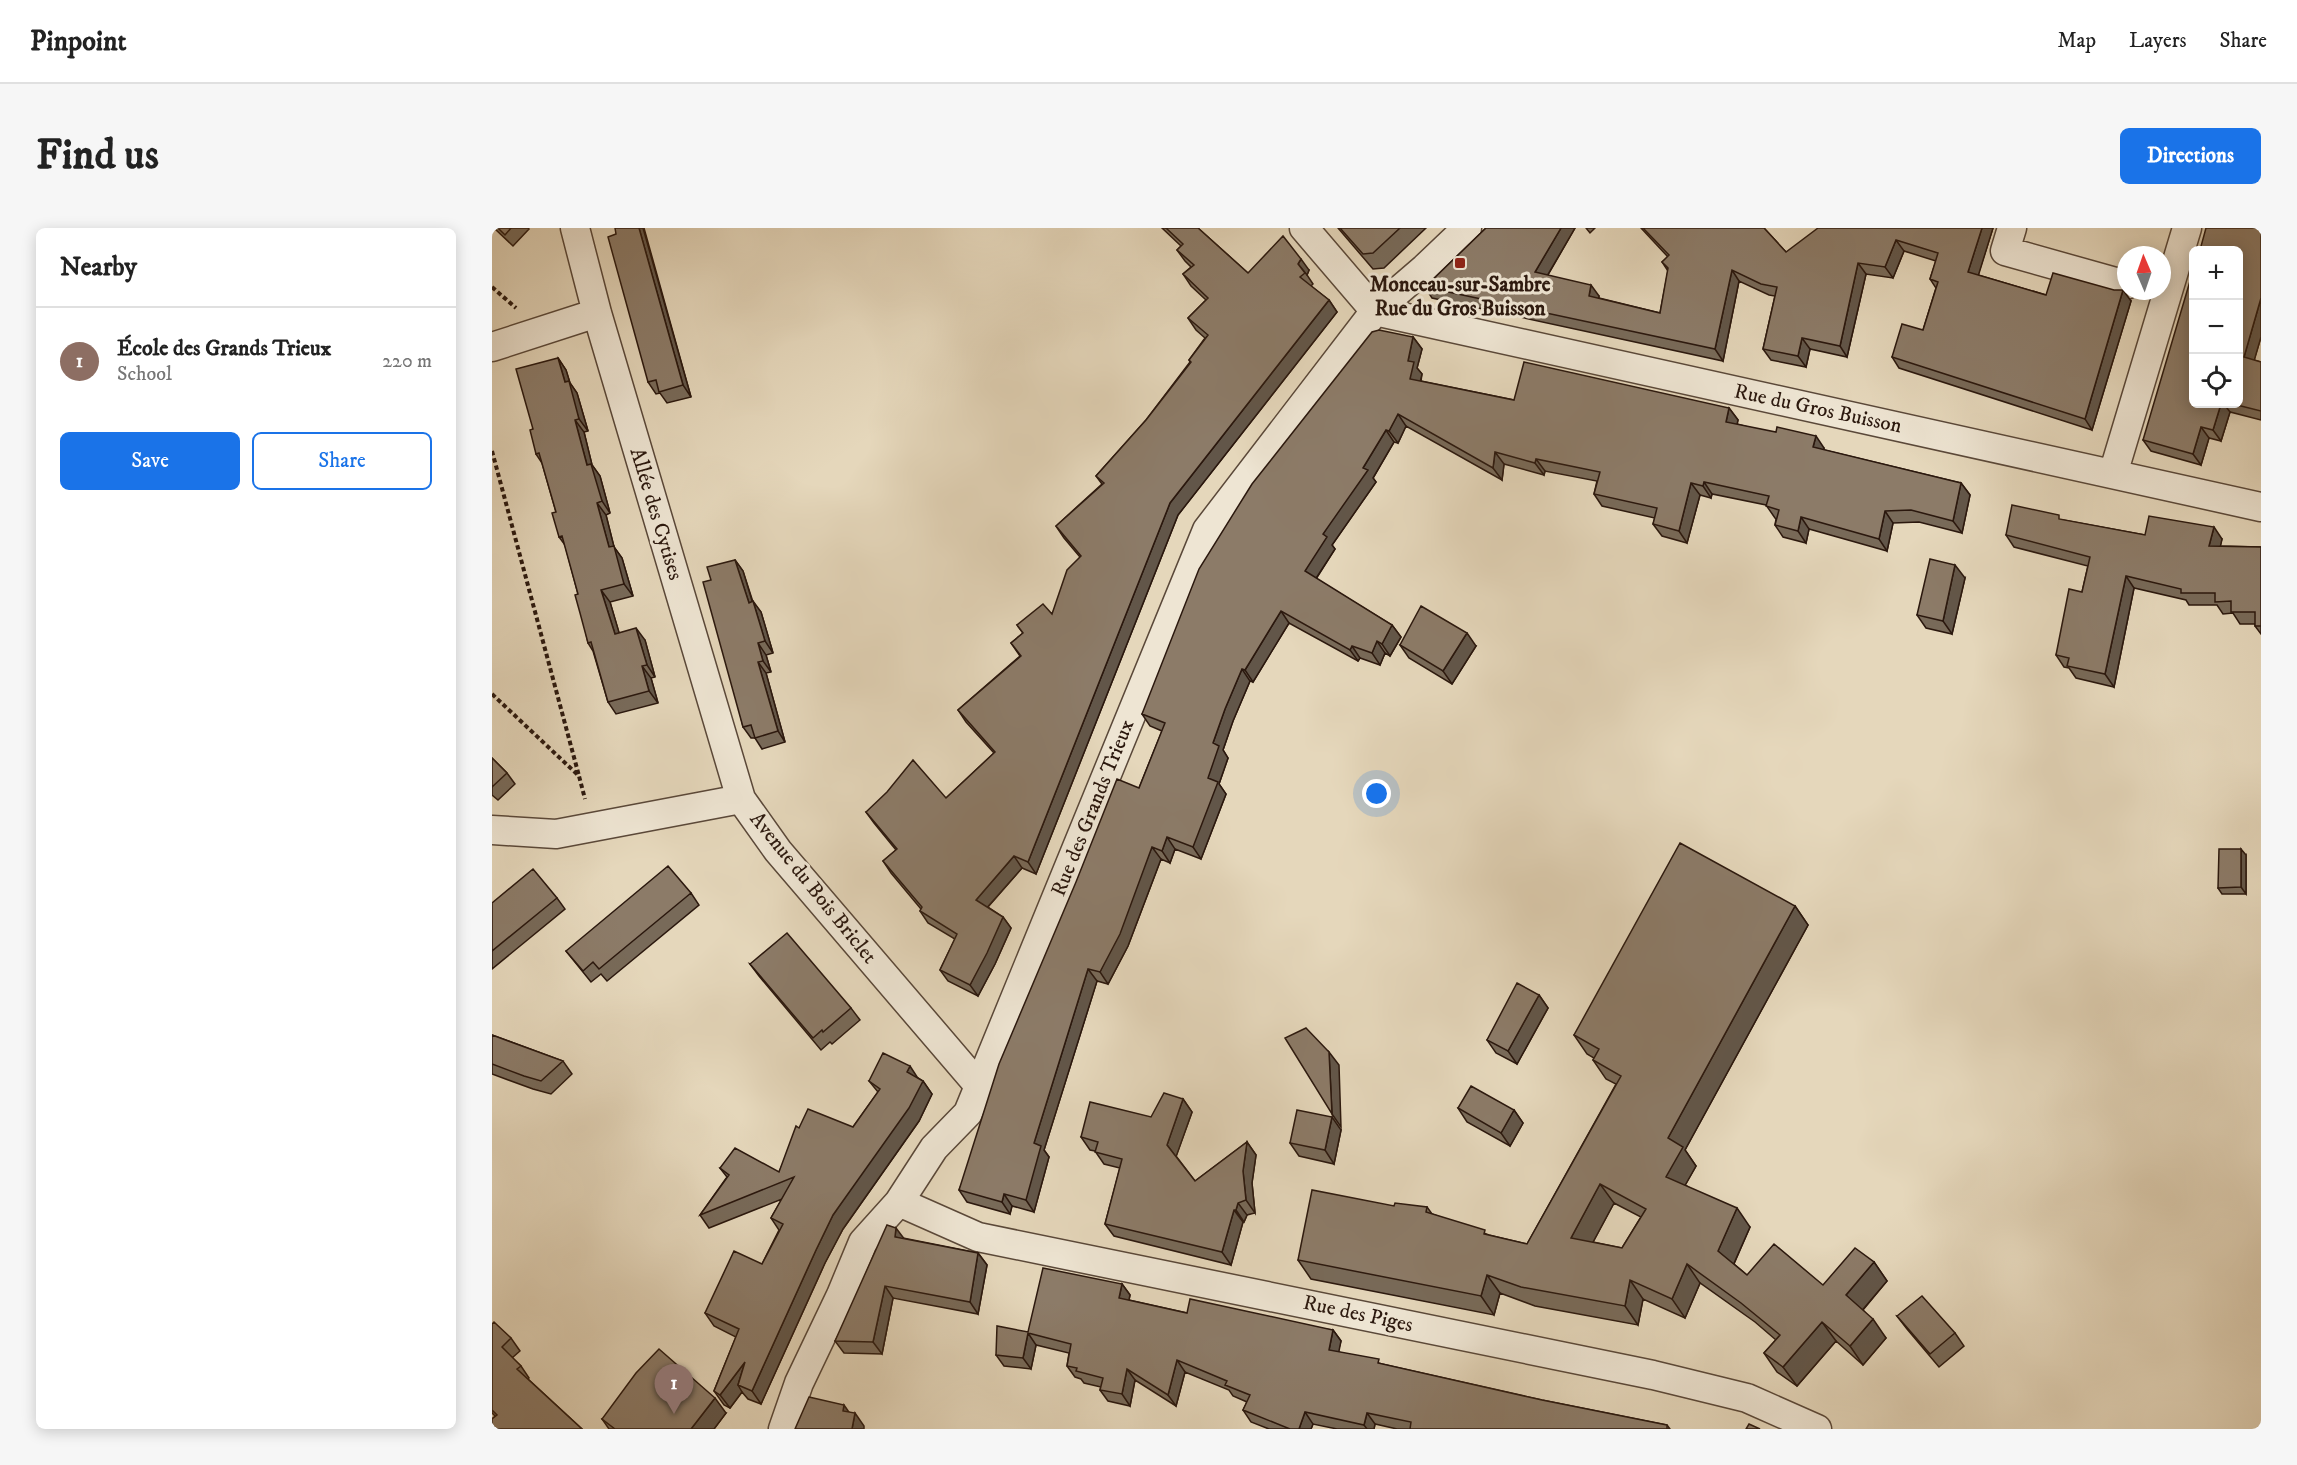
<!DOCTYPE html>
<meta charset="utf-8">
<style>
body{margin:0;font-family:"IM FELL DW Pica",serif;background:#f6f6f6;color:#222}
.controls{position:absolute;right:18px;top:18px;display:grid;overflow:hidden;border-radius:9px;box-shadow:0 3px 15px #0003}
.controls button{width:54px;height:54px;display:grid;place-items:center;padding:0;border:0;border-bottom:2px solid #e0e0e0;background:#fff;color:#222;font:30px sans-serif}
.compass{position:absolute;left:1625px;top:18px;width:54px;height:54px;border-radius:50%;background:#fff;box-shadow:0 3px 15px #0003;rotate:358deg}
.you{position:absolute;left:885px;top:566px;width:21px;height:21px;margin:-15px;border:4px solid #fff;border-radius:50%;background:#1a73e8;box-shadow:0 0 0 9px #1a73e833}
.badge{display:grid;place-items:center;width:39px;height:39px;border-radius:50%;background:#1a73e8;color:#fff;font-size:20px;font-weight:700}
.pin{position:absolute;translate:-50% -50px;filter:drop-shadow(0 2px 3px #0008)}
.pin::after{content:'';position:absolute;top:32px;width:21px;height:18px;background:inherit;clip-path:polygon(0 0,100% 0,50% 100%)}
.list{margin:0;padding:0;list-style:none}
h2{display:flex;justify-content:space-between;align-items:center;height:78px;margin:0;padding:0 24px;font-size:26px}
h2 small{font-size:20px;font-weight:400;color:#767676}
.list li{display:grid;grid-template-columns:39px 1fr auto;gap:18px;align-items:center;box-sizing:border-box;height:108px;padding:0 24px;border-top:2px solid #e0e0e0}
.list b{display:block;font-size:22px;white-space:nowrap}
.list p{margin:0;font-size:20px;white-space:nowrap;color:#767676}
.list em{font-size:20px;font-style:normal;color:#767676}
.actions{display:flex;gap:12px;padding:18px 24px}
.actions a{flex:1;padding:14px 0;border:2px solid #1a73e8;border-radius:9px;text-align:center;font-size:21px;color:#1a73e8}
.actions .main{background:#1a73e8;color:#fff}
.icon{flex:none;width:33px;height:33px;fill:none;stroke:currentColor;stroke-width:2;stroke-linecap:round;stroke-linejoin:round}
.map{position:relative;flex:none;width:1769px;height:1201px;overflow:hidden;border-radius:9px}
header{display:flex;align-items:center;gap:36px;box-sizing:border-box;height:84px;padding:0 30px;background:#fff;border-bottom:2px solid #e0e0e0}
header strong{font-size:28px}
nav{display:flex;gap:33px;margin-inline-start:auto;font-size:21px}
.intro{display:flex;align-items:center;justify-content:space-between;box-sizing:border-box;height:144px;padding:0 36px}
h1{margin:0;font-size:42px}
.button{padding:15px 27px;border-radius:9px;background:#1a73e8;color:#fff;font-size:21px;font-weight:700}
main{display:flex;gap:36px;padding:0 36px}
aside{flex:1;background:#fff;border-radius:9px;box-shadow:0 3px 15px #0003}
.map>svg:first-child{display:block}
</style>
<header>
<strong>Pinpoint</strong>
<nav><a>Map</a><a>Layers</a><a>Share</a></nav>
</header>
<div class="intro"><h1>Find us</h1><a class="button">Directions</a></div>
<main>
<aside>
<h2>Nearby<small></small></h2>
<ul class="list">
<li><span class="badge" style="background:#8d6e63">1</span><div><b>École des Grands Trieux</b><p>School</p></div><em>220 m</em></li>
</ul>
<div class="actions"><a class="main">Save</a><a>Share</a></div>
</aside>
<div class="map">
<svg width="1769" height="1201" viewBox="0 0 1769 1201">
<rect width="100%" height="100%" fill="#e5d7bb"/>
<filter id="stains"><feTurbulence type="fractalNoise" baseFrequency=".00333" numOctaves="4"/><feColorMatrix values="0 0 0 0 .2 0 0 0 0 .09 0 0 0 0 .02 0 0 0 .5 -.17"/></filter>
<radialGradient id="worn" r=".72"><stop offset=".6" stop-color="#630" stop-opacity="0"/><stop offset="1" stop-color="#630" stop-opacity=".3"/></radialGradient>
<g fill="none" stroke-linecap="round" stroke-linejoin="round">
<defs>
<path id="minor" d="M83,0L105,85L249,571
M812,0L883,83L1769,279
M1520,0L1513,23L1634,57
M0,119L105,85
M1621,246L1695,0
M0,602L64,606L249,571L286,623L488,859
M407,974L486,1009L1161,1147L1255,1170L1325,1201
M291,1201L307,1155L349,1067L371,1014L407,974L442,920L476,885L715,302L883,83L933,40L975,0"/>
</defs>
<use href="#minor" stroke="#5a4839" stroke-width="31"/>
<path stroke="#2b180e" stroke-width="4" stroke-dasharray="4.5 3" stroke-linecap="butt" d="M0,59L24,80
M0,223L87,548
M0,466L87,548L93,571"/>
<use href="#minor" stroke="#eee5d3" stroke-width="28"/>
</g>
<path fill="#786a59" stroke="#2b180e" stroke-width="1.5" fill-rule="evenodd" d="M2,0H36L37,1L21,18Z
M152,0L199,169L175,175L168,165L164,166L156,154Z
M670,0H706L756,45L817,42L815,47L821,56L819,58L837,72L845,84L686,287L544,646L530,640L496,679L511,689L519,700L503,736L486,768L456,753L448,742L463,711L436,695L428,683L429,681L399,645L391,633L404,622L382,595L374,584L454,570L502,525L474,494L466,482L528,428L519,415L531,405L525,397L560,386L588,329L572,310L564,298L610,256L604,248L654,192L698,134L697,132L713,110L704,102L696,90L714,72L699,58L691,46L699,39L693,33L685,22L689,18Z
M846,0H934L892,40L881,41Z
M994,0H1083L1056,47L1107,68V70L1168,85L1176,43L1170,34L1176,29L1149,0H1272L1294,24L1501,0L1486,47L1554,67L1639,73L1600,202L1407,140L1400,129L1431,102L1444,60L1438,51L1444,33L1412,23L1401,50L1374,46L1355,129L1318,121L1314,139L1279,132L1271,121L1283,68L1277,67L1247,53L1231,133L940,70L933,59Z
M1094,0H1103L1098,5Z
M921,109L930,121L925,140L930,146L929,153L1022,172L1237,180L1246,192L1245,196L1332,220V222L1469,255L1478,267L1470,305L1427,294L1401,295L1395,323L1317,301L1314,315L1291,309L1283,297L1284,291L1283,290L1274,277L1220,266L1219,270L1208,267L1195,315L1170,308L1161,296L1163,290L1110,278L1102,266L1105,253L1053,243L1052,247L1012,236L1010,252L914,198L906,215L902,214L881,250L884,254L840,317L843,321L824,351L900,397L909,409L898,428L893,425L888,437L868,430L866,433L797,395L761,454L758,453L741,493L731,522L736,530L727,556L734,566L709,631L683,621L678,635L669,631L636,718L616,756L605,753L552,922L557,929L542,984L520,978L518,986L475,974L467,962L647,560L670,503L658,498L650,486Z
M1769,109L1762,132L1769,134V192L1738,184L1729,213L1717,210L1709,237L1659,223L1651,212L1701,176H1746Z
M66,130L74,142L78,155L85,165L96,203L92,204L100,237L108,248L118,285L114,287L122,319L130,330L141,368L118,374L127,405L153,412L163,449L159,450L166,475L124,486L116,474L101,423L96,415L86,366L73,317L67,309L64,284L50,235L44,226Z
M1571,292L1653,307L1730,311L1728,318L1769,319V406L1763,398V396H1748L1741,385L1731,386L1725,377H1697L1694,372L1642,360L1622,459L1584,450L1577,440L1572,439L1564,427L1590,364L1596,338L1522,319L1514,307Z
M243,332L251,343L261,374L269,384L281,425L274,427L279,444L274,445L293,514L270,521L263,510H259L251,499L219,352Z
M1473,350L1460,406L1434,400L1425,387Z
M908,417L984,418L960,456L917,430Z
M0,530L15,545L23,556L6,572L0,567Z
M1754,627V666H1730L1726,660Z
M199,665L207,677L115,753L109,746L99,754L74,723Z
M65,670L73,681L0,741V675Z
M1303,678L1316,697L1193,922L1204,938L1193,957L1258,999L1242,1036L1255,1047L1331,1057L1382,1034L1395,1053L1371,1082L1394,1110L1371,1137L1344,1113L1305,1158L1285,1144L1272,1125L1284,1112L1263,1094L1208,1055L1193,1090L1151,1071L1146,1097L1043,1078L1008,1065L1002,1087L819,1051L806,1032L935,979L940,986L997,1007L1035,1016L1124,856L1114,851L1101,832L1102,830L1095,826L1082,807ZM1122,975L1149,989L1130,1020L1101,1014Z
M258,736L359,780L368,792L340,816L338,814L329,822L267,748Z
M1047,767L1056,780L1025,836L1004,825L995,812Z
M0,807L71,833L80,846L59,866L41,861L0,846Z
M426,850L431,853L440,866L427,893L351,1001L333,1035L269,1176L256,1171L250,1164L238,1180L232,1177L222,1163L244,1109L222,1098L213,1085L270,1036L287,1002L279,990L290,971L217,1000L208,987L235,949L228,940L287,944L307,900L361,899L386,864L377,853Z
M691,871L700,884L684,928L703,953L755,914L764,927L760,955L763,985L755,987L752,994H751L739,1037L622,1008L613,996L628,940L612,936L603,923L598,922L589,909L659,889Z
M966,880L1022,882L1031,895L1018,918L975,894Z
M849,902L842,936L807,928L798,915Z
M411,1010L486,1025L495,1037L486,1086L401,1070L390,1126L352,1125L343,1113Z
M630,1056L638,1067L637,1072L695,1085L841,1102L849,1113L846,1124L890,1136L1050,1172L1175,1197L1178,1201H905L883,1196L882,1201H845L821,1196L819,1201H777L759,1194L751,1182L755,1174L741,1168L737,1162L693,1144L684,1178L643,1152L638,1178L616,1173L608,1162L609,1159L592,1155L589,1151L583,1149L575,1138L577,1125L544,1117L539,1141L512,1138L504,1127L536,1104Z
M1405,1088L1463,1105L1472,1118L1447,1139L1415,1101Z
M0,1096L19,1110L28,1123L20,1130L29,1138L37,1150L36,1151L90,1201H0V1191L3,1188L0,1185Z
M234,1185L222,1201H117L110,1191Z"/>
<path fill="#625649" stroke="#2b180e" stroke-width="1.5" d="M147,0H151L199,169L191,157Z
M1069,0H1083L1051,55L1043,44Z
M1490,0H1501L1484,55L1476,44Z
M1404,12L1412,23L1401,50L1393,39Z
M809,31L817,42L815,47L806,36Z
M1366,35L1374,46L1355,129L1348,118Z
M1240,42L1247,53L1231,133L1223,121Z
M1099,57L1107,68L1105,79L1097,68Z
M1631,62L1639,73L1600,202L1593,191Z
M1769,70V109L1760,140L1752,129Z
M837,72L845,84L686,287L544,646L536,634L678,275Z
M921,109L930,121L925,140L930,146L926,163L918,151L916,133Z
M1310,110L1318,121L1314,139L1306,128Z
M66,130L74,142L78,155L85,165L96,203L87,191L73,154Z
M1729,176H1732L1738,184L1729,213L1721,202Z
M1237,180L1246,192L1243,206L1234,194Z
M906,186L914,198L906,215L897,203Z
M83,192L92,204L100,237L108,248L118,285L110,273L95,237Z
M1709,199L1717,210L1709,237L1701,226Z
M894,202L902,214L881,250L884,254L840,317L843,321L821,355L813,343L831,306Z
M1324,208L1332,220L1330,231L1321,219Z
M1003,224L1012,236L1010,252L1001,240Z
M1044,231L1053,243L1052,247L1043,235Z
M1212,254L1220,266L1219,270L1211,258Z
M1199,255L1208,267L1195,315L1187,303Z
M1469,255L1478,267L1470,305L1461,293Z
M105,275L114,287L122,319L130,330L141,368L132,356L117,319Z
M1393,283L1401,295L1395,323L1387,311Z
M1309,289L1317,301L1314,315L1306,303Z
M1722,299L1730,311L1726,330L1717,318Z
M243,332L251,343L264,386L257,375Z
M1463,337L1473,350L1460,406L1451,393Z
M1634,348L1642,360L1622,459L1613,446Z
M109,362L118,374L131,418L123,406Z
M261,373L269,384L281,425L273,413Z
M789,383L797,395L761,454L753,442Z
M900,397L909,409L898,428L890,416Z
M144,400L153,412L163,449L155,437Z
M975,405L984,418L960,456L951,443Z
M885,413L893,425L888,437L880,425Z
M266,415L274,427L279,444L271,433Z
M860,418L868,430L866,433L858,422Z
M266,434L274,445L293,514L286,503Z
M150,438L159,450L166,475L157,463Z
M750,441L758,453L741,493L731,522L736,530L727,556L734,566L709,631L701,619L721,515L733,481Z
M675,609L683,621L678,635L670,623Z
M660,619L669,631L636,718L616,756L608,744Z
M1749,621L1754,627V666L1749,659Z
M522,628L530,640L492,683L484,672Z
M1303,678L1316,697L1193,922L1204,938L1187,968L1174,949L1176,910Z
M511,689L519,700L503,736L486,768L478,757Z
M596,741L605,753L552,922L557,929L542,984L534,972L542,915Z
M1047,767L1056,780L1025,836L1016,823Z
M837,824L847,837L849,899L840,886Z
M418,838L427,852L415,844Z
M431,853L440,866L427,893L351,1001L333,1035L269,1176L260,1163L324,1022L341,987Z
M691,871L700,884L684,929L675,917Z
M1022,882L1031,895L1018,918L1009,905Z
M840,889L849,902L842,936L833,922Z
M755,914L764,927L760,955L763,985L754,972L751,943Z
M1108,956L1122,975L1093,1029L1079,1010Z
M512,966L520,978L518,986L510,974Z
M746,975L755,987L752,994L744,982Z
M1245,980L1258,999L1239,1042L1226,1023Z
M742,982L751,994L739,1037L730,1024Z
M404,1000L413,1012L403,1009Z
M486,1025L495,1037L486,1086L478,1074Z
M1382,1034L1395,1053L1367,1086L1354,1067Z
M1195,1036L1208,1055L1193,1090L1180,1071Z
M995,1047L1008,1065L1002,1087L989,1068Z
M1138,1052L1151,1071L1146,1097L1133,1078Z
M630,1056L638,1067L635,1081L627,1070Z
M393,1058L401,1070L390,1126L381,1114Z
M1381,1091L1394,1110L1371,1137L1358,1118Z
M1330,1094L1344,1113L1305,1158L1291,1139Z
M841,1102L849,1113L845,1133L837,1122Z
M536,1105L544,1117L539,1141L531,1130Z
M685,1132L693,1144L684,1178L676,1167Z
M253,1134L246,1157L250,1164L238,1180L228,1167Z
M635,1141L643,1152L638,1178L630,1166Z
M223,1170L234,1185L222,1201H199Z
M352,1177L361,1190L351,1183Z
M813,1184L821,1196L819,1201H807Z
M363,1185L372,1198V1201H360Z
M875,1185L883,1196L882,1201H875L872,1197Z"/>
<path fill="#8c7b68" stroke="#2b180e" stroke-width="1.5" fill-rule="evenodd" d="M6,0H19L13,7Z
M123,0H147L191,157L167,164L164,152L156,154L116,9L124,6Z
M674,0H706L756,45L791,8L809,31L806,36L813,45L808,49L837,72L678,275L536,634L522,628L484,672L511,689L495,725L478,757L448,742L465,706L428,683L430,679L391,633L405,621L374,584L395,564L421,532L454,570L503,524L466,482L529,428L519,415L531,405L525,397L551,376L560,386L575,342L589,328L564,298L612,255L604,248L654,192L699,134L697,132L716,107L696,90L716,70L691,46L702,37L685,22L691,16Z
M848,0H908L881,25L871,26Z
M994,0H1069L1043,44L1099,57L1097,68L1168,85L1176,40L1170,34L1177,27L1151,0H1272L1294,24L1326,0H1490L1476,44L1554,67L1561,45L1622,62H1631L1593,191L1400,129L1410,96L1431,102L1446,54L1438,51L1446,25L1404,12L1393,39L1366,35L1348,118L1310,110L1306,128L1271,121L1285,59L1269,56L1240,42L1223,121L933,59Z
M1714,0H1769V70L1752,129L1769,134V183L1741,176H1746V22H1708Z
M1701,43V176H1729L1721,202L1709,199L1701,226L1651,212Z
M887,102L921,109L916,133L922,134L918,151L1022,172L1032,134L1237,180L1234,194L1284,204L1285,199L1324,208L1321,219L1469,255L1461,293L1419,282L1393,283L1387,311L1309,289L1306,303L1283,297L1287,282L1274,278L1277,268L1212,254L1211,258L1199,255L1187,303L1161,296L1165,280L1102,266L1108,244L1044,231L1043,235L1003,224L1001,240L906,186L897,203L894,202L871,240L876,242L831,306L835,309L813,343L900,397L890,416L885,413L880,425L860,418L858,422L789,383L753,442L750,441L733,481L721,515L727,518L716,550L726,554L701,619L675,609L670,623L660,619L628,706L608,744L596,741L542,915L549,918L534,972L512,966L510,974L467,962L507,836L584,654L625,551L647,560L673,495L650,486L707,341L760,256L880,104Z
M66,130L73,154L77,153L87,191L83,192L95,237L99,236L110,273L105,275L117,319L122,318L132,356L109,362L123,406L144,400L155,437L150,438L157,463L116,474L99,414L96,415L88,385L83,367L86,366L70,308L67,309L60,285L64,284L47,225L44,226L38,202L41,201L24,141Z
M1520,277L1567,287V291L1653,307L1657,288L1722,299L1717,318L1769,319V398H1763V384H1739V373L1723,374V365H1689V361L1634,348L1613,446L1575,438L1577,430L1564,427L1577,361L1590,364L1598,329L1514,307Z
M1438,331L1463,337L1451,393L1425,387Z
M243,332L257,375L261,373L273,413L266,415L271,433L266,434L286,503L263,510L259,497L251,499L211,354L219,352L215,339Z
M929,378L975,405L951,443L908,417Z
M0,530L15,545L0,559Z
M1188,615L1303,678L1176,910L1191,919L1174,949L1245,980L1226,1023L1255,1047L1282,1016L1331,1057L1363,1020L1382,1034L1354,1067L1381,1091L1358,1118L1330,1094L1291,1139L1272,1125L1288,1107L1249,1075L1195,1036L1180,1071L1138,1052L1133,1078L1029,1059L995,1047L989,1068L806,1032L820,962L902,978L903,975L935,979L934,984L993,1002L992,1006L1035,1016L1129,848L1101,832L1107,821L1082,807ZM1108,956L1154,981L1130,1020L1079,1010Z
M1727,621H1749V659L1726,660Z
M176,638L199,665L107,741L101,734L91,743L74,723Z
M41,641L65,670L0,723V675Z
M295,705L359,780L331,804L330,802L321,810L258,736Z
M1025,755L1047,767L1016,823L995,812Z
M814,800L837,824L840,886L793,810Z
M0,807L71,833L49,853L32,848L0,836Z
M391,825L418,838L415,844L431,853L417,880L341,987L324,1022L260,1163L246,1157L253,1134L228,1167L222,1163L247,1101L213,1085L242,1023L270,1036L291,996L279,990L302,949L208,987L237,947L228,940L243,920L287,944L304,898L307,900L316,881L361,899L388,861L377,853Z
M979,858L1022,882L1009,905L966,880Z
M672,865L691,871L675,917L703,953L755,914L751,943L754,972L746,975L744,982H742L730,1024L613,996L630,931L603,924L606,914L589,909L598,874L659,889Z
M805,882L840,889L833,922L798,915Z
M395,997L404,1000L403,1009L486,1025L478,1074L393,1058L381,1114L343,1113Z
M551,1040L630,1056L627,1070L695,1085L698,1071L841,1102L837,1122L887,1131L886,1135L1050,1172L1175,1197V1201H918L919,1194L875,1185L872,1197L813,1184L807,1201H798L751,1182L758,1167L733,1157L735,1153L685,1132L676,1167L635,1141L630,1166L608,1162L611,1150L584,1143L585,1140L575,1138L579,1116L536,1105L531,1130L504,1127L505,1098L536,1104Z
M1430,1068L1463,1105L1438,1126L1405,1088Z
M2,1094L19,1110L10,1119L29,1138L25,1141L90,1201H1L0,1200V1191L5,1187L0,1182V1096Z
M167,1121L223,1170L199,1201H123L110,1191L144,1145Z
M317,1169L352,1177L351,1183L363,1185L360,1201H303Z
M1257,1196L1268,1201H1254Z"/>
<rect fill="#8f2418" stroke="#eee5d3" stroke-width="2" x="962" y="29" width="12" height="12" rx="3"/>
<g text-anchor="middle" dominant-baseline="central" stroke-width="6" stroke-linejoin="round" paint-order="stroke">
<g font-size="21" font-weight="bold" fill="#2b180e" stroke="#eee5d3">
<text x="968" y="57">Monceau-sur-Sambre<tspan x="968" dy="24">Rue du Gros Buisson</tspan></text>
</g>
<g font-size="21" fill="#2b180e" stroke="#eee5d3">
<text transform="translate(1326 181) rotate(12)">Rue du Gros Buisson</text>
<text transform="translate(164 286) rotate(73)">Allée des Cytises</text>
<text transform="translate(601 580) rotate(-68)">Rue des Grands Trieux</text>
<text transform="translate(321 660) rotate(51)">Avenue du Bois Briclet</text>
<text transform="translate(866 1086) rotate(12)">Rue des Piges</text>
</g>
</g>
<rect width="100%" height="100%" filter="url(#stains)"/>
<rect width="100%" height="100%" fill="url(#worn)"/>
</svg>
<div class="controls">
<button>+</button>
<button>−</button>
<button><svg class="icon" aria-label="locate" viewBox="0 0 24 24"><circle cx="12" cy="12" r="6"/><path d="M12 2v4M12 18v4M2 12h4M18 12h4"/></svg></button>
</div>
<svg class="compass" viewBox="-18 -18 36 36"><path d="M0-13l5 13h-10z" fill="#e53935"/><path d="M0 13l5-13h-10z" fill="#767676"/></svg>
<div class="you"></div>
<div class="pin badge" style="left:182px;top:1186px;background:#8d6e63">1</div>
</div>
</main>
